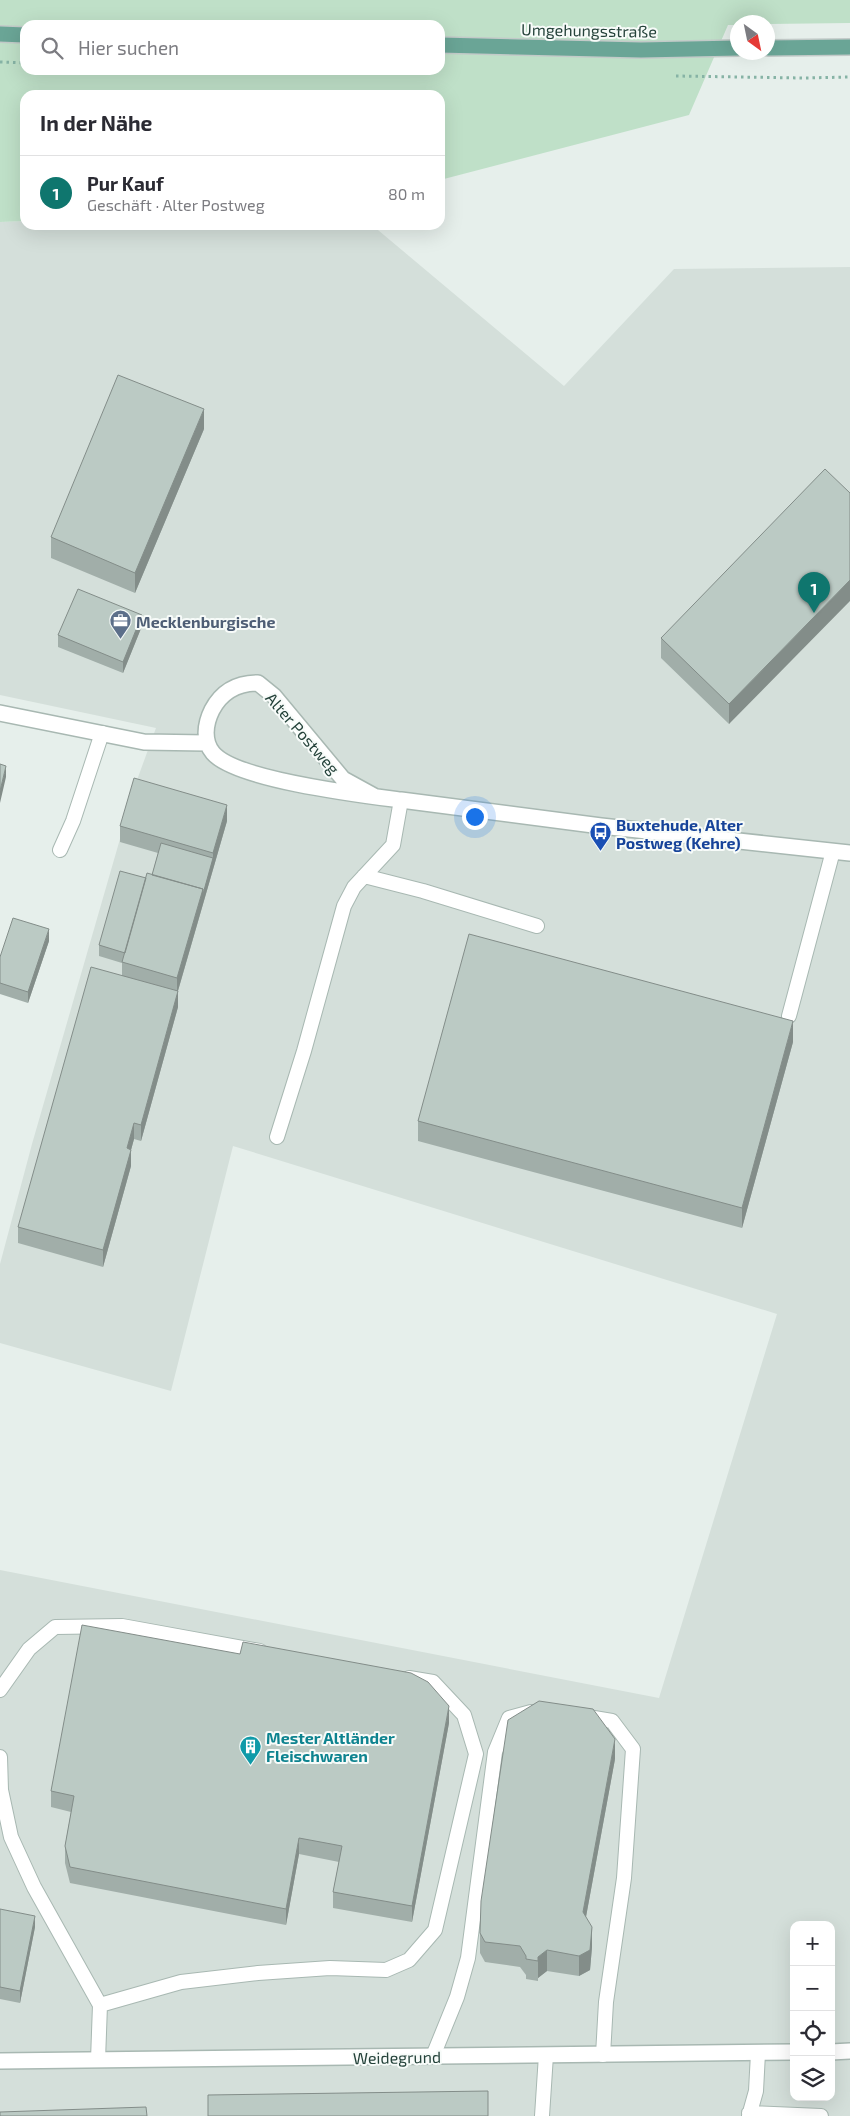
<!DOCTYPE html>
<html lang="de">
<meta charset="utf-8">
<style>
body{margin:0;font-family:"Exo 2",sans-serif;background:#f7f7f7;color:#2b2b33}
.controls{position:absolute;right:15px;bottom:15px;display:grid;overflow:hidden;border-radius:10px;box-shadow:0 5px 20px #0002}
.controls button{width:45px;height:45px;display:grid;place-items:center;padding:0;border:0;border-bottom:1px solid #e1e1e2;background:#fff;color:#2b2b33;font:25px sans-serif}
.compass{position:absolute;left:730px;top:15px;width:45px;height:45px;border-radius:50%;background:#fff;box-shadow:0 5px 20px #0002;rotate:147deg}
.you{position:absolute;left:474px;top:816px;width:18px;height:18px;margin:-12px;border:4px solid #fff;border-radius:50%;background:#1a73e8;box-shadow:0 0 0 8px #1a73e833}
.badge{display:grid;place-items:center;width:32px;height:32px;border-radius:50%;background:#0f766e;color:#fff;font-size:16px;font-weight:700}
.pin{position:absolute;translate:-50% -41px;filter:drop-shadow(0 1px 2px #0008)}
.pin::after{content:'';position:absolute;top:26px;width:18px;height:15px;background:inherit;clip-path:polygon(0 0,100% 0,50% 100%)}
.list{margin:0;padding:0;list-style:none}
h2{display:flex;justify-content:space-between;align-items:center;height:65px;margin:0;padding:0 20px;font-size:21px}
h2 small{font-size:16px;font-weight:400;color:#7c7c81}
.list li{display:grid;grid-template-columns:32px 1fr auto;gap:15px;align-items:center;box-sizing:border-box;height:75px;padding:0 20px;border-top:1px solid #e1e1e2}
.list b{display:block;font-size:19px;white-space:nowrap}
.list p{margin:0;font-size:16px;white-space:nowrap;color:#7c7c81}
.list em{font-size:16px;font-style:normal;color:#7c7c81}
.icon{flex:none;width:28px;height:28px;fill:none;stroke:currentColor;stroke-width:2;stroke-linecap:round;stroke-linejoin:round}
.map{position:relative;flex:none;width:850px;height:2116px;overflow:hidden}
.search{position:absolute;background:#fff;box-shadow:0 5px 20px #0002;left:20px;top:20px;width:425px;height:55px;display:flex;align-items:center;gap:12px;box-sizing:border-box;padding:0 18px;border-radius:15px;color:#7c7c81;font-size:19px}
.panel{position:absolute;background:#fff;box-shadow:0 5px 20px #0002;left:20px;top:90px;width:425px;height:140px;border-radius:15px}
.map>svg:first-child{display:block}
</style>
<div class="map">
<svg width="850" height="2116" viewBox="0 0 850 2116">
<rect width="100%" height="100%" fill="#e6efeb"/>
<path fill="#d4dfda" fill-rule="evenodd" d="M25,221V225H372L564,386L674,269L850,267V2116H0V1570L659,1698L777,1314L233,1146L171,1391L0,1343V1264L32,1144L137,780L156,728L0,695V222ZM794,1925H831V2097H794Z"/>
<path fill="#bfe0c8" fill-rule="evenodd" d="M0,0H850V23L768,24V22H738L737,25H728L689,115L440,180V95H25V221L0,222ZM25,25H440V70H25Z"/>
<g fill="none" stroke-linecap="round" stroke-linejoin="round">
<defs>
<path id="service" d="M60,850L73,821L102,733
M364,876L423,891L537,926
M789,1016L833,851
M277,1137L304,1051L344,906L354,887L393,845L401,800
M0,1690L29,1649L55,1627L122,1626L260,1651
M582,1716L612,1721L633,1749L624,1878L606,2002L603,2055
M0,1757L1,1790L11,1837L34,1887L100,2005L98,2060
M100,2005L181,1982L258,1973L330,1968L386,1970L409,1960L435,1930L476,1754L464,1715L433,1682L409,1678
M433,2056L457,1997L468,1958L495,1752L509,1718L531,1712
M749,2113L821,2116
M542,2116L546,2055
M749,2116L756,2091L758,2053"/>
<path id="minor" d="M0,713L144,742L206,743
M374,796L343,779L274,696L258,683C238,683 222,691 212,710C205,724 203,741 213,753C236,780 362,795 401,800L601,826L850,853
M831,2052L850,2051
M0,2061L794,2052"/>
<path id="primary" d="M0,34L25,35
M440,45L641,50L738,48
M768,48L850,47"/>
</defs>
<use href="#service" stroke="#a8b8b2" stroke-width="16"/>
<use href="#minor" stroke="#a8b8b2" stroke-width="18"/>
<use href="#primary" stroke="#c2cac8" stroke-width="18"/>
<path stroke="#86b3a5" stroke-width="3" stroke-dasharray="2.5 4" stroke-linecap="butt" d="M0,62L25,63
M402,70L439,71
M676,76L803,78L850,77"/>
<use href="#service" stroke="#fff" stroke-width="14"/>
<use href="#minor" stroke="#fff" stroke-width="15"/>
<use href="#primary" stroke="#6aa596" stroke-width="15"/>
</g>
<path fill="#a1aea9" d="M204,429L135,593L51,558V537Z
M850,493L729,724L661,658V638Z
M142,626L123,673L58,647V635Z
M227,821L178,991V1007L141,1141L134,1139L131,1150V1166L103,1267L18,1243V1227L122,975V963L99,956V945L146,878L152,875L158,853L120,842V826Z
M49,941L28,1003L0,994V957Z
M793,1042L742,1228L418,1141V1121Z
M449,1723L412,1922L333,1908V1892L339,1862L299,1854L286,1925L70,1883L65,1863V1846L71,1812L51,1807V1791Z
M615,1759L586,1917L592,1947L590,1970L579,1976L547,1971L538,1978V1981L526,1979V1975L520,1967L485,1962L480,1953V1933Z
M0,1909L35,1927L20,2003L0,1999Z"/>
<path fill="#838d89" d="M204,409V429L135,593V573Z
M850,580V601L729,724V704Z
M142,615V626L123,673V662Z
M6,766V777L0,803V791Z
M227,805V821L177,994V978L203,889L213,858V853Z
M49,929V941L28,1003V992Z
M178,991V1007L141,1141V1125Z
M793,1021V1042L742,1228V1208Z
M134,1123V1139L131,1150V1166L103,1267V1250L127,1148Z
M449,1706V1723L412,1922V1906Z
M615,1739V1759L583,1933V1912Z
M299,1838V1854L286,1925V1909Z
M35,1916V1927L20,2003V1991Z
M592,1927V1947L590,1970L579,1976V1956Z
M547,1950V1971L538,1978V1981V1957Z"/>
<path fill="#bbcac4" stroke="#838d89" d="M118,375L204,409L135,573L51,537Z
M825,469L850,493V580L729,704L661,638Z
M78,589L142,615L123,662L58,635Z
M0,764L6,766L0,791Z
M134,778L227,805L213,853L120,826Z
M161,843L213,858L203,894V889L152,875Z
M120,871L146,878L125,953L99,945Z
M147,873L203,889L177,978L122,962Z
M13,918L49,929L28,992L0,983V957Z
M469,934L793,1021L742,1208L418,1121Z
M91,967L178,991L141,1125L134,1123L127,1148L131,1150L103,1250L18,1227Z
M82,1625L240,1654L243,1642L411,1673L428,1682L449,1706L412,1906L333,1892L342,1846L299,1838L286,1909L70,1867L65,1846L74,1796L51,1791Z
M539,1701L593,1709L615,1739L583,1912L592,1927L590,1950L579,1956L547,1950L538,1957V1961L526,1959V1956L520,1946L485,1942L480,1933L481,1901L508,1720Z
M0,1909L35,1916L20,1991L0,1987Z
M488,2091V2116H208V2095Z
M146,2107L147,2116H0V2112Z"/>
<defs>
<symbol id="office-pin" viewBox="-11 -11 22 30"><path d="M0 17L-7.5 6A9.5 9.5 0 1 1 7.5 6Z" fill="#5c6f8a" stroke="#f7fbf9"/><path d="M-6-3h4V-5.5h4V-3h4V5H-6ZM-1-4.5V-3h2v-1.5ZM-6 0V1H6V0Z" fill="#fff"/></symbol>
<symbol id="bus-pin" viewBox="-11 -11 22 30"><path d="M0 17L-7.5 6A9.5 9.5 0 1 1 7.5 6Z" fill="#1a4fb4" stroke="#f7fbf9"/><path d="M-5-6H5V4H4V6H2V4H-2V6H-4V4H-5ZM-3.5-4V0h7V-4ZM-3.5 1.2v1.5H-2V1.2ZM2 1.2v1.5H3.5V1.2Z" fill="#fff"/></symbol>
<symbol id="building-pin" viewBox="-11 -11 22 30"><path d="M0 17L-7.5 6A9.5 9.5 0 1 1 7.5 6Z" fill="#0f9aa8" stroke="#f7fbf9"/><path d="M-4-6H4V6H1V3H-1V6H-4ZM-2.5-4.3h1.7v1.8h-1.7ZM.8-4.3h1.7v1.8H.8ZM-2.5-1h1.7V.8h-1.7ZM.8-1h1.7V.8H.8Z" fill="#fff"/></symbol>
</defs>
<g fill-rule="evenodd">
<use href="#office-pin" x="108" y="608" width="25" height="34"/>
<use href="#bus-pin" x="588" y="820" width="25" height="34"/>
<use href="#building-pin" x="238" y="1734" width="25" height="34"/>
</g>
<g text-anchor="middle" dominant-baseline="central" stroke-width="4" stroke-linejoin="round" paint-order="stroke">
<g font-size="16" fill="#24423a" stroke="#f7fbf9">
<text transform="translate(589 30) rotate(1)">Umgehungsstraße</text>
<text transform="translate(303 733) rotate(49)">Alter Postweg</text>
<text transform="translate(397 2057) rotate(-1)">Weidegrund</text>
</g>
<g font-size="16" font-weight="bold" fill="#4e5e75" stroke="#f7fbf9" text-anchor="start">
<text x="136" y="621">Mecklenburgische</text>
</g>
<g font-size="16" font-weight="bold" fill="#164399" stroke="#f7fbf9" text-anchor="start">
<text x="616" y="824">Buxtehude, Alter<tspan x="616" dy="18">Postweg (Kehre)</tspan></text>
</g>
<g font-size="16" font-weight="bold" fill="#0d838f" stroke="#f7fbf9" text-anchor="start">
<text x="266" y="1737">Mester Altländer<tspan x="266" dy="18">Fleischwaren</tspan></text>
</g>
</g>
</svg>
<div class="controls">
<button>+</button>
<button>−</button>
<button><svg class="icon" aria-label="locate" viewBox="0 0 24 24"><circle cx="12" cy="12" r="6"/><path d="M12 2v4M12 18v4M2 12h4M18 12h4"/></svg></button>
<button><svg class="icon" aria-label="layers" viewBox="0 0 24 24"><path d="M12 4l9 5-9 5-9-5zM3 14l9 5 9-5"/></svg></button>
</div>
<svg class="compass" viewBox="-18 -18 36 36"><path d="M0-13l5 13h-10z" fill="#e53935"/><path d="M0 13l5-13h-10z" fill="#7c7c81"/></svg>
<div class="you"></div>
<div class="pin badge" style="left:814px;top:613px">1</div>
<div class="search"><svg class="icon" aria-label="search" viewBox="0 0 24 24"><circle cx="10" cy="10" r="6"/><path d="M15 15l6 6"/></svg>Hier suchen</div>
<section class="panel">
<h2>In der Nähe<small></small></h2>
<ul class="list">
<li><span class="badge">1</span><div><b>Pur Kauf</b><p>Geschäft · Alter Postweg</p></div><em>80 m</em></li>
</ul>
</section>
</div>
